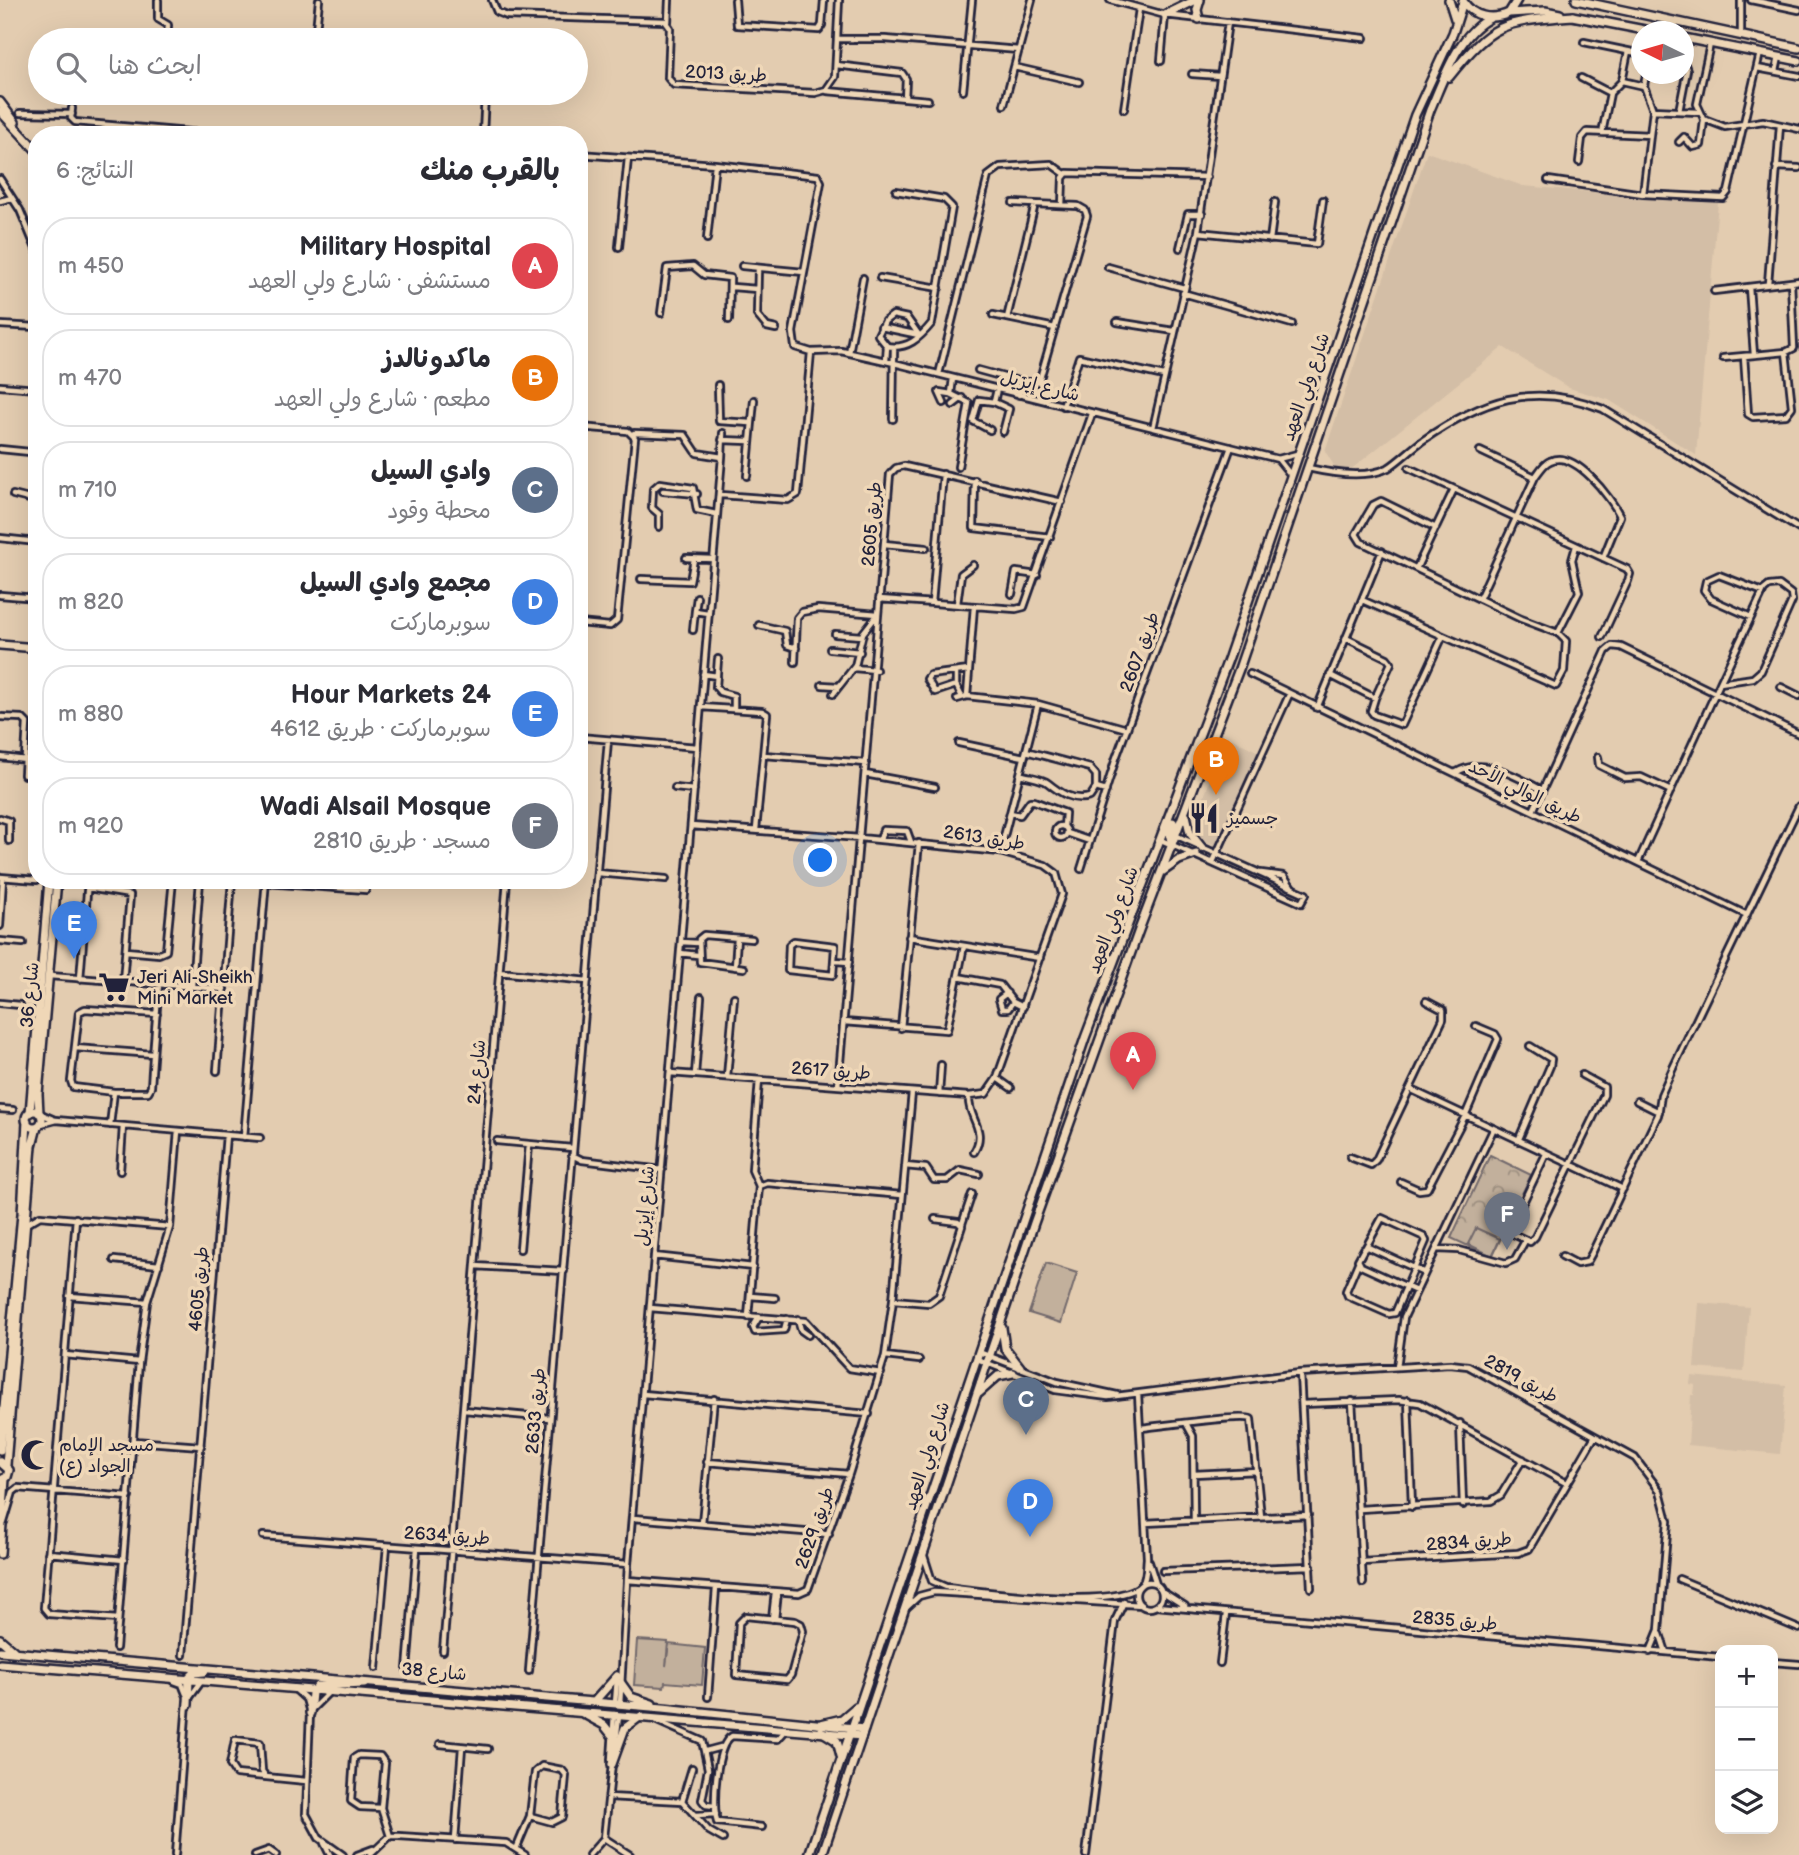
<!DOCTYPE html>
<html lang="ar">
<meta charset="utf-8">
<style>
body{margin:0;font-family:"Balsamiq Sans","Playpen Sans Arabic",sans-serif;background:#f7f7f7;color:#2b2b33;direction:rtl}
.controls{position:absolute;right:21px;bottom:21px;display:grid;overflow:hidden;border-radius:14px;box-shadow:0 7px 28px #0002}
.controls button{width:63px;height:63px;display:grid;place-items:center;padding:0;border:0;border-bottom:2px solid #e1e1e2;background:#fff;color:#2b2b33;font:35px sans-serif}
.compass{position:absolute;left:1631px;top:21px;width:63px;height:63px;border-radius:50%;background:#fff;box-shadow:0 7px 28px #0002;rotate:275deg}
.you{position:absolute;left:821px;top:861px;width:24px;height:24px;margin:-18px;border:5px solid #fff;border-radius:50%;background:#1a73e8;box-shadow:0 0 0 10px #1a73e833}
.badge{display:grid;place-items:center;width:46px;height:46px;border-radius:50%;background:#2563eb;color:#fff;font-size:23px;font-weight:700}
.pin{position:absolute;translate:-50% -58px;filter:drop-shadow(0 2px 4px #0008)}
.pin::after{content:'';position:absolute;top:37px;width:24px;height:21px;background:inherit;clip-path:polygon(0 0,100% 0,50% 100%)}
.list{margin:0;padding:0;list-style:none}
h2{display:flex;justify-content:space-between;align-items:center;height:91px;margin:0;padding:0 28px;font-size:30px}
h2 small{font-size:23px;font-weight:400;color:#7c7c81}
.list li{display:grid;grid-template-columns:46px 1fr auto;gap:21px;align-items:center;box-sizing:border-box;height:98px;margin:0 14px 14px;padding:0 14px;border:2px solid #e1e1e2;border-radius:28px}
.list b{display:block;font-size:26px;white-space:nowrap}
.list p{margin:0;font-size:23px;white-space:nowrap;color:#7c7c81}
.list em{font-size:23px;font-style:normal;color:#7c7c81}
.icon{flex:none;width:38px;height:38px;fill:none;stroke:currentColor;stroke-width:2;stroke-linecap:round;stroke-linejoin:round}
.map{position:relative;flex:none;width:1799px;height:1855px;overflow:hidden;direction:ltr}
.search{position:absolute;background:#fff;box-shadow:0 7px 28px #0002;left:28px;top:28px;width:560px;height:77px;display:flex;align-items:center;gap:18px;box-sizing:border-box;padding:0 24px;border-radius:38px;color:#7c7c81;font-size:26px}
.panel{position:absolute;background:#fff;box-shadow:0 7px 28px #0002;left:28px;top:126px;width:560px;height:763px;border-radius:28px;direction:rtl}
.map>svg:first-child{display:block}
</style>
<div class="map">
<svg width="1799" height="1855" viewBox="0 0 1799 1855">
<defs>
<pattern id="park-crowns" width="20" height="18" patternUnits="userSpaceOnUse" patternTransform="scale(1.75)"><rect width="20" height="18" fill="#c2b09c"/><path d="M2 6a3 3 0 1 1 6 0M12 15a3 3 0 1 1 6 0" fill="none" stroke="#9d8f80"/></pattern>
</defs>
<rect width="100%" height="100%" fill="#e3ccb0"/>
<filter id="ink" filterUnits="userSpaceOnUse"><feTurbulence type="fractalNoise" baseFrequency=".0143" numOctaves="2"/><feDisplacementMap in="SourceGraphic" scale="14" xChannelSelector="R" yChannelSelector="G"/><feConvolveMatrix kernelMatrix="1 2 1 2 8 2 1 2 1" color-interpolation-filters="sRGB"/></filter>
<g filter="url(#ink)">
<path fill="#d3bea6" d="M1427,152L1523,186L1718,203L1696,455L1609,400L1569,388L1503,347L1359,463L1350,470L1336,469L1325,451Z
M1226,736L1265,755L1225,849L1200,839L1192,830Z
M1699,1303L1749,1307L1744,1372L1694,1368Z
M1691,1376L1786,1385L1780,1454L1688,1445L1691,1395H1694L1695,1385L1690,1384Z"/>
<path fill="url(#park-crowns)" stroke="#72696c" stroke-width="2" d="M1490,1155L1531,1175L1492,1257L1451,1238Z"/>
<path fill="#c2b09c" stroke="#72696c" stroke-width="2" d="M1476,1228L1500,1239L1492,1256L1468,1244Z
M1046,1263L1077,1273L1061,1323L1029,1313Z
M637,1640L668,1642L666,1666L669,1644L705,1648L702,1685L665,1682L664,1687L634,1685Z"/>
<g fill="none" stroke-linecap="round" stroke-linejoin="round">
<defs>
<path id="street" d="M158,0V19L168,25L167,39
M492,0L497,12L507,16L665,21L670,28L668,78L674,85L815,93L826,90L835,77L839,0
M735,0L737,25L819,30L822,25L824,0
M1110,0L1165,15L1364,38
M1751,0L1799,10
M668,22L669,0
M1741,36V0
M155,38L185,40
M837,39H885L1019,50
M315,40L319,0
M1584,42L1642,54
M1710,44L1697,104L1704,119L1725,127L1763,121L1799,129
M1161,61L1165,15
M836,65L902,73L906,79L905,98
M1014,67L1079,82
M1757,68L1799,76
M1776,71L1779,57
M1192,74L1220,76
M1581,78L1610,93
M1622,81L1628,51
M827,91L928,100
M963,91L972,0
M1004,105L1032,0
M72,108L71,118L75,122L223,135
M1124,109L1139,9
M1653,110L1698,112
M1679,111L1687,70L1684,62
M20,113L72,114
M1602,133L1610,93L1622,81L1644,86
M104,135V125
M483,135L485,93
M1679,142L1684,137L1693,147L1701,145L1704,120
M579,154L715,164L818,176L821,182L793,332L795,347L811,352L841,351L886,361L1278,459L1297,454
M1579,162L1582,138L1587,132L1649,135
M1776,167L1799,168
M0,179L20,210L37,251
M1548,180L1643,194L1723,198L1728,192L1760,53
M896,191L944,199L952,207L932,323C920,338 907,350 887,346L878,335L885,321L893,315L907,318L919,335
M1643,194L1653,110L1644,86L1646,74
M0,201L12,198
M1062,205L1063,178L1067,173L1207,177
M1198,232L1317,244L1323,200
M707,239L715,164
M1270,240L1275,202
M619,247L628,158
M1180,248L1188,214H1202
M742,266L804,272
M1108,267L1184,288
M758,268L757,315L767,327L776,329
M880,278L939,288
M1768,284L1780,125
M732,287L757,289
M1749,287L1754,355
M1714,291L1799,281
M1183,293L1292,324
M661,313L667,268L693,266L704,275L730,278L729,320
M993,315L1055,328
M1007,318L1035,204
M1117,322L1174,331
M0,325L37,327
M881,327L919,335
M849,353L863,278
M1744,356L1748,414L1753,417L1786,415L1792,407L1786,352
M1723,358L1786,352L1794,348L1791,282
M886,361L887,346
M978,370L1022,382H1039L1087,216L1085,210L1078,206L1013,203
M939,374L988,176L1000,167L1051,164L1065,174
M718,385L719,421L751,423
M0,386L37,389
M951,394L969,403L958,467
M1019,395L1022,382
M994,402L1009,409L1003,432
M944,403L939,392L951,394L953,378
M953,405L962,398
M1063,406L1079,357L1164,376
M893,419L894,348
M579,427L628,431L635,438L617,620L610,626L579,623
M1153,428L1198,232L1228,22
M990,430L973,421L979,400L994,402L997,389
M722,440L749,441
M0,449L30,452L37,460
M1480,451L1535,477C1539,472 1544,463 1550,461C1575,449 1611,498 1620,516L1603,558
M722,457L723,433
M1278,459L1290,474
M1308,468C1330,473 1366,479 1388,468C1399,461 1411,449 1422,441C1481,400 1532,381 1603,409L1799,529
M1409,468L1627,569L1630,574L1628,581L1602,637
M747,476L754,400
M975,480L974,528L1050,537
M37,486V541
M663,491L697,494
M13,495L37,501
M721,495L788,500L798,494L811,352
M659,527V514L652,508L653,489L660,483L693,488L697,510L716,514
M0,538L37,542
M884,544L926,548
M686,558L712,559
M1417,567L1454,489
M641,579L690,581L694,559
M1779,585L1791,594L1792,601L1761,671L1753,678L1720,683L1764,590L1769,586Z
M1012,594L1016,572L1037,575
M0,595L37,598
M879,599L1016,609L1024,607L1092,414
M1479,599L1535,477
M1362,600L1556,686L1564,671L1566,641L1558,633L1521,619L1361,542L1356,534L1373,505L1381,501L1436,528
M932,603L943,474
M957,604L961,574L973,565
M695,611L697,597
M1751,617L1711,599L1704,590L1706,581L1719,575L1763,592
M759,625L785,631L787,645L796,648
M693,630L695,611L708,613
M1558,633L1579,592L1572,560L1576,546
M835,634L862,636
M830,649L860,652
M718,659L716,687L720,692L734,696V709
M795,662L797,618L802,612L818,609L878,614
M854,668L876,670
M956,672V685L962,697
M703,674L717,676
M1250,674L1747,915
M1330,675L1375,698L1391,663L1387,658L1346,638
M822,685L838,686
M956,685L935,692L927,679L930,675L969,670
M1781,687L1799,696
M833,694L855,666L863,633L878,614
M967,696L974,606
M1375,698L1371,711L1374,715L1402,725L1442,638
M957,699L967,696L1038,704L1127,729
M701,707L762,711L767,714L756,830
M1317,708L1382,551
M0,717L22,718L27,723L24,775
M579,737L697,747
M959,743L1024,757
M1026,751L1090,768L1096,775V788L1106,791
M764,755L866,763
M0,757L26,760
M1598,757L1599,765L1625,778L1641,777L1671,791
M1455,773C1484,755 1516,777 1542,790
M865,774L935,787
M1020,774C1028,777 1042,778 1048,783C1059,792 1073,802 1090,797L1096,788
M675,788L694,790
M1533,811L1606,651L1612,646L1621,647L1799,734
M1010,813L1020,815L1030,801H1034L1065,813L1064,827
M0,818L9,821V841
M1055 832a6 6 0 1 1 12 0a6 6 0 1 1-12 0Z
M1067,833L1090,841
M880,840L883,830L907,831L911,842
M1161,840L1301,903L1306,894L1175,835
M1000,852L1038,704
M1213,862L1289,695
M1638,862L1720,683
M1081,869L1116,758L1231,447
M597,873L666,879
M1261,873L1284,876L1291,886
M0,877L37,880
M266,883L366,890
M88,888L130,895L123,982
M0,926L3,878
M909,937L1040,958
M0,941L23,943
M794,941L835,946L833,975L788,970L789,945Z
M681,942L698,943
M126,951L159,954L166,951L173,880
M680,953L697,955
M836,961L849,962
M735,967L737,938
M744,968L700,962L699,939L704,935L752,939
M499,972L588,981
M49,976L224,989
M958,977L1000,985L1013,1002L1023,1007
M80,979L88,880
M192,986L200,880
M1007,993L999,999L1002,1009H1008L1013,1002
M0,1003L20,1005
M157,1014L85,1009L79,1012L71,1081L73,1087L114,1092H148L151,1087C153,1053 156,1018 159,984
M844,1022L947,1030L964,946
M901,1028L919,843
M75,1048L153,1054
M217,1071L232,880
M670,1073L969,1096L986,1094L997,1078L1062,894L1056,873L1045,865L1000,852L860,838L691,826
M695,1075L701,997
M727,1077L734,997
M997,1078L1011,1088
M759,1080L752,1170L759,1186
M838,1086L890,474L896,468L904,466L1062,502
M1412,1090L1623,1189
M939,1094L941,1065
M969,1096C967,1118 988,1129 974,1152
M1637,1101L1659,1112
M0,1109L13,1110
M39,1113L55,1120
M41,1124L56,1120L260,1138
M110,1125L114,1092
M244,1137L266,880
M497,1141L572,1148
M1518,1141L1550,1066L1551,1059L1530,1046
M1546,1154L1509,1232L1530,1242L1535,1237L1604,1095V1087L1582,1075
M572,1155L582,1160L662,1170
M1350,1157L1371,1165L1376,1160L1443,1019V1010L1426,1001
M905,1166L926,1168L934,1180H947L960,1170L979,1174
M120,1171L123,1126
M1401,1182L1419,1190L1427,1189L1465,1116L1498,1039L1495,1034L1476,1026
M76,1218L44,1608L49,1614L118,1619
M28,1223L40,1216L170,1227
M962,1224L972,1194
M520,1249L529,1145
M1437,1249L1459,1250L1506,1263L1515,1259L1525,1241
M654,1256L753,1267
M1562,1256L1577,1264L1587,1262L1592,1253L1658,1115L1661,1095L1673,1068L1799,806
M114,1260L159,1265
M1358,1263L1346,1291L1348,1296L1389,1314L1395,1313L1426,1241L1424,1237L1382,1218L1366,1247
M475,1266L564,1271
M1416,1291L1361,1266L1358,1260L1364,1249L1368,1247L1425,1273
M69,1296L147,1302
M750,1296L775,1298
M893,1300L929,1303L939,1296L962,1226L958,1222L935,1219
M650,1308L806,1321L849,1368L881,1373
M748,1317L759,1186L767,1183L902,1195
M759,1317L753,1327L755,1332L784,1330L787,1319
M798,1319L801,1330L808,1335
M979,1352L1057,1382L1117,1395
M65,1355L139,1362
M885,1356L919,1360
M977,1359L1055,1390L1108,1397L1300,1373L1450,1364L1468,1366L1635,1458L1660,1491L1668,1521L1659,1630L1650,1652
M1397,1367L1404,1317L1493,1130
M1300,1373L1311,1588
M643,1394L869,1414
M1408,1400L1412,1507
M1352,1401L1363,1583
M1302,1404L1399,1400L1420,1403L1566,1483
M464,1410L549,1418
M1460,1423L1463,1505
M1187,1425L1193,1436L1194,1520
M1141,1428C1160,1426 1242,1414 1251,1419L1261,1517
M134,1441L201,1446
M707,1462L849,1474
M1194,1474L1257,1471
M1360,1509L1491,1501L1501,1495L1523,1459
M633,1518L829,1534
M4,1522L13,1492L18,1488L129,1497
M702,1523L714,1399
M1145,1523L1308,1515
M263,1536L628,1564
M48,1553L124,1560
M924,1556L932,1581L946,1587C982,1591 1119,1611 1142,1584C1147,1578 1146,1567 1147,1558L1138,1394
M1149,1562L1156,1584
M1362,1562L1518,1553L1529,1549L1595,1436
M1163,1571L1311,1566
M1679,1579L1799,1629
M627,1580L799,1593L808,1589L849,1474L885,1356L893,1300L912,1092
M1136 1595a13 13 0 1 1 26 0a13 13 0 1 1-26 0Z
M1163,1592L1185,1606
M1156,1606L1720,1657
M907,1607L919,1596L934,1592L1142,1605
M746,1616L795,1621L801,1624L803,1631L791,1675L787,1680L736,1675L739,1623Z
M772,1619L775,1592
M775,1619L778,1592
M1660,1634L1666,1652
M116,1648L139,1362L147,1302L170,1227L178,1131
M443,1651L507,880
M183,1655L226,1135
M1773,1662L1799,1664
M1220,1663L1226,1614
M376,1668L387,1546
M407,1670L417,1548
M529,1671L608,740
M174,1681L182,1684L186,1694
M296,1690L306,1699L310,1713L306,1814L319,1838L343,1855
M190,1697L201,1682
M708,1697L716,1588
M615,1704L617,1678
M620,1705L628,1564L722,457L697,453L685,435L634,433
M312,1709L328,1693
M657,1721L702,1741L708,1769L702,1800L706,1805L715,1806
M440,1744L488,1749
M615,1749L619,1716
M706,1751L721,1747
M611,1760L614,1714
M266,1777L262,1771L260,1743L235,1740L230,1765L236,1774L306,1781
M609,1797L682,1801L709,1831L723,1839
M682,1801L692,1768
M381,1808L360,1807L351,1801L354,1758L359,1755L380,1756L385,1763L381,1808L390,1836
M696,1815L716,1814
M762,1827L717,1822C712,1805 716,1744 732,1736L778,1739L786,1730
M604,1838L630,1855
M455,1840L462,1747
M324,1843L330,1855
M517,1847L530,1816L535,1772L542,1766L562,1770L566,1775L562,1817L552,1822L530,1816
M175,1855L187,1702
M255,1855L269,1850L276,1855
M357,1855L373,1849
M370,1855L390,1836H399L506,1843L525,1855
M589,1855L604,1838L612,1764
M1086,1855L1115,1621L1124,1602"/>
<path id="secondary" d="M0,102L15,122
M0,111L37,151
M0,645L37,648
M26 1119a8 8 0 1 1 16 0a8 8 0 1 1-16 0Z
M30,1113L49,880
M39,1113L38,1094L57,880
M0,1450L22,1214L27,1121
M0,1462L9,1470L7,1477L1,1480
M6,1465L32,1146L37,1127
M0,1554L5,1479
M0,1639L14,1651
M0,1651L663,1708L864,1729
M0,1664L862,1736
M621,1683L631,1697L652,1704
M594,1702L617,1676
M188,1705L189,1678L194,1673L204,1672
M310,1713L312,1693L317,1686L364,1684
M582,1713L604,1725L612,1735
M612,1764L625,1728L641,1716"/>
<path id="primary" d="M1449,0L1455,19
M1576,0L1799,48
M1463,1C1473,17 1491,21 1509,13L1517,0
M1509,13L1545,11L1560,14
M1165,15L1196,0
M1572,16L1655,32
M1199,19L1197,10L1200,0
M1684,38L1799,61
M1449,77C1494,21 1503,22 1573,16
M1186,815L1190,833L1202,848
M1172,845L1169,833L1173,822
M1162,872L1179,860L1196,854
M1002,1328L1005,1348L1020,1367
M979,1393L998,1376L1013,1373
M821,1724L842,1719L856,1707
M821,1731L837,1741L841,1756
M809,1855L1085,1038L1229,657L1415,115L1453,33L1463,2
M822,1855L1034,1223L1139,930L1239,669L1430,110C1444,78 1458,34 1490,18"/>
</defs>
<use href="#street" stroke="#22223b" stroke-width="10"/>
<use href="#secondary" stroke="#22223b" stroke-width="12"/>
<use href="#primary" stroke="#22223b" stroke-width="12"/>
<use href="#street" stroke="#efd7b7" stroke-width="4.5"/>
<use href="#secondary" stroke="#efd7b7" stroke-width="7"/>
<use href="#primary" stroke="#efd7b7" stroke-width="7"/>
</g>
</g>
<defs>
<symbol id="restaurant-bare" viewBox="-9 -9 18 18"><path d="M-5-6h1v4h1v-4h1v4h1v-4h1v5L-1.5 .5V6h-2V.5L-5-1ZM5-6V6H3V1.5H1.5Q1.5-4 5-6Z" fill="#22223b" stroke="#efd7b7" stroke-width="2.5" paint-order="stroke"/></symbol>
<symbol id="supermarket-bare" viewBox="-9 -9 18 18"><path d="M-6-5.5h2.5l.6 2H6L4.5 2H-2.5L-4.4-4H-6ZM-1.5 3.2a1.3 1.3 0 1 0 .1 0ZM3 3.2a1.3 1.3 0 1 0 .1 0Z" fill="#22223b" stroke="#efd7b7" stroke-width="2.5" paint-order="stroke"/></symbol>
<symbol id="mosque-bare" viewBox="-9 -9 18 18"><path d="M3.5-4.9A6 6 0 1 0 3.5 4.9A5 5 0 1 1 3.5-4.9Z" fill="#22223b" stroke="#efd7b7" stroke-width="2.5" paint-order="stroke"/></symbol>
</defs>
<g fill-rule="evenodd">
<use href="#restaurant-bare" x="1182" y="796" width="44" height="44"/>
<use href="#supermarket-bare" x="92" y="965" width="44" height="44"/>
<use href="#mosque-bare" x="14" y="1433" width="44" height="44"/>
</g>
<g text-anchor="middle" dominant-baseline="central" stroke-width="7" stroke-linejoin="round" paint-order="stroke">
<g font-size="18" fill="#22223b" stroke="#efd7b7">
<text transform="translate(726 74) rotate(3)">طريق 2013</text>
<text transform="translate(1040 386) rotate(14)">شارع إيزيل</text>
<text transform="translate(1306 387) rotate(-71)">شارع ولي العهد</text>
<text transform="translate(872 524) rotate(-85)">طريق 2605</text>
<text transform="translate(1140 652) rotate(-70)">طريق 2607</text>
<text transform="translate(1525 792) rotate(26)">طريق الوالي الأحد</text>
<text transform="translate(984 838) rotate(9)">طريق 2613</text>
<text transform="translate(1113 920) rotate(-69)">شارع ولي العهد</text>
<text transform="translate(30 995) rotate(-85)">شارع 36</text>
<text transform="translate(831 1071) rotate(4)">طريق 2617</text>
<text transform="translate(477 1072) rotate(-85)">شارع 24</text>
<text transform="translate(645 1206) rotate(-85)">شارع إيزيل</text>
<text transform="translate(199 1289) rotate(-85)">طريق 4605</text>
<text transform="translate(1521 1379) rotate(29)">طريق 2819</text>
<text transform="translate(536 1411) rotate(-85)">طريق 2633</text>
<text transform="translate(927 1456) rotate(-72)">شارع ولي العهد</text>
<text transform="translate(815 1528) rotate(-71)">طريق 2629</text>
<text transform="translate(447 1536) rotate(4)">طريق 2634</text>
<text transform="translate(1469 1542) rotate(-4)">طريق 2834</text>
<text transform="translate(1455 1621) rotate(5)">طريق 2835</text>
<text transform="translate(434 1672) rotate(5)">شارع 38</text>
</g>
<g font-size="18" fill="#22223b" stroke="#efd7b7" text-anchor="start">
<text x="1227" y="818">جسميز</text>
<text x="137" y="977">Jeri Ali-Sheikh<tspan x="137" dy="21">Mini Market</tspan></text>
<text x="59" y="1445">مسجد الإمام<tspan x="59" dy="21">الجواد (ع)</tspan></text>
</g>
</g>
</svg>
<div class="controls">
<button>+</button>
<button>−</button>
<button><svg class="icon" aria-label="layers" viewBox="0 0 24 24"><path d="M12 4l9 5-9 5-9-5zM3 14l9 5 9-5"/></svg></button>
</div>
<svg class="compass" viewBox="-18 -18 36 36"><path d="M0-13l5 13h-10z" fill="#e53935"/><path d="M0 13l5-13h-10z" fill="#7c7c81"/></svg>
<div class="you"></div>
<div class="pin badge" style="left:1133px;top:1090px;background:#e0444e">A</div>
<div class="pin badge" style="left:1216px;top:795px;background:#e8710a">B</div>
<div class="pin badge" style="left:1026px;top:1435px;background:#5c6f8a">C</div>
<div class="pin badge" style="left:1030px;top:1537px;background:#3f7fe0">D</div>
<div class="pin badge" style="left:74px;top:959px;background:#3f7fe0">E</div>
<div class="pin badge" style="left:1507px;top:1250px;background:#6b7280">F</div>
<div class="search"><svg class="icon" aria-label="search" viewBox="0 0 24 24"><circle cx="10" cy="10" r="6"/><path d="M15 15l6 6"/></svg>ابحث هنا</div>
<section class="panel">
<h2>بالقرب منك<small>النتائج: 6</small></h2>
<ul class="list">
<li><span class="badge" style="background:#e0444e">A</span><div><b>Military Hospital</b><p>مستشفى · شارع ولي العهد</p></div><em>450 m</em></li>
<li><span class="badge" style="background:#e8710a">B</span><div><b>ماكدونالدز</b><p>مطعم · شارع ولي العهد</p></div><em>470 m</em></li>
<li><span class="badge" style="background:#5c6f8a">C</span><div><b>وادي السيل</b><p>محطة وقود</p></div><em>710 m</em></li>
<li><span class="badge" style="background:#3f7fe0">D</span><div><b>مجمع وادي السيل</b><p>سوبرماركت</p></div><em>820 m</em></li>
<li><span class="badge" style="background:#3f7fe0">E</span><div><b>24 Hour Markets</b><p>سوبرماركت · طريق 4612</p></div><em>880 m</em></li>
<li><span class="badge" style="background:#6b7280">F</span><div><b>Wadi Alsail Mosque</b><p>مسجد · طريق 2810</p></div><em>920 m</em></li>
</ul>
</section>
</div>
